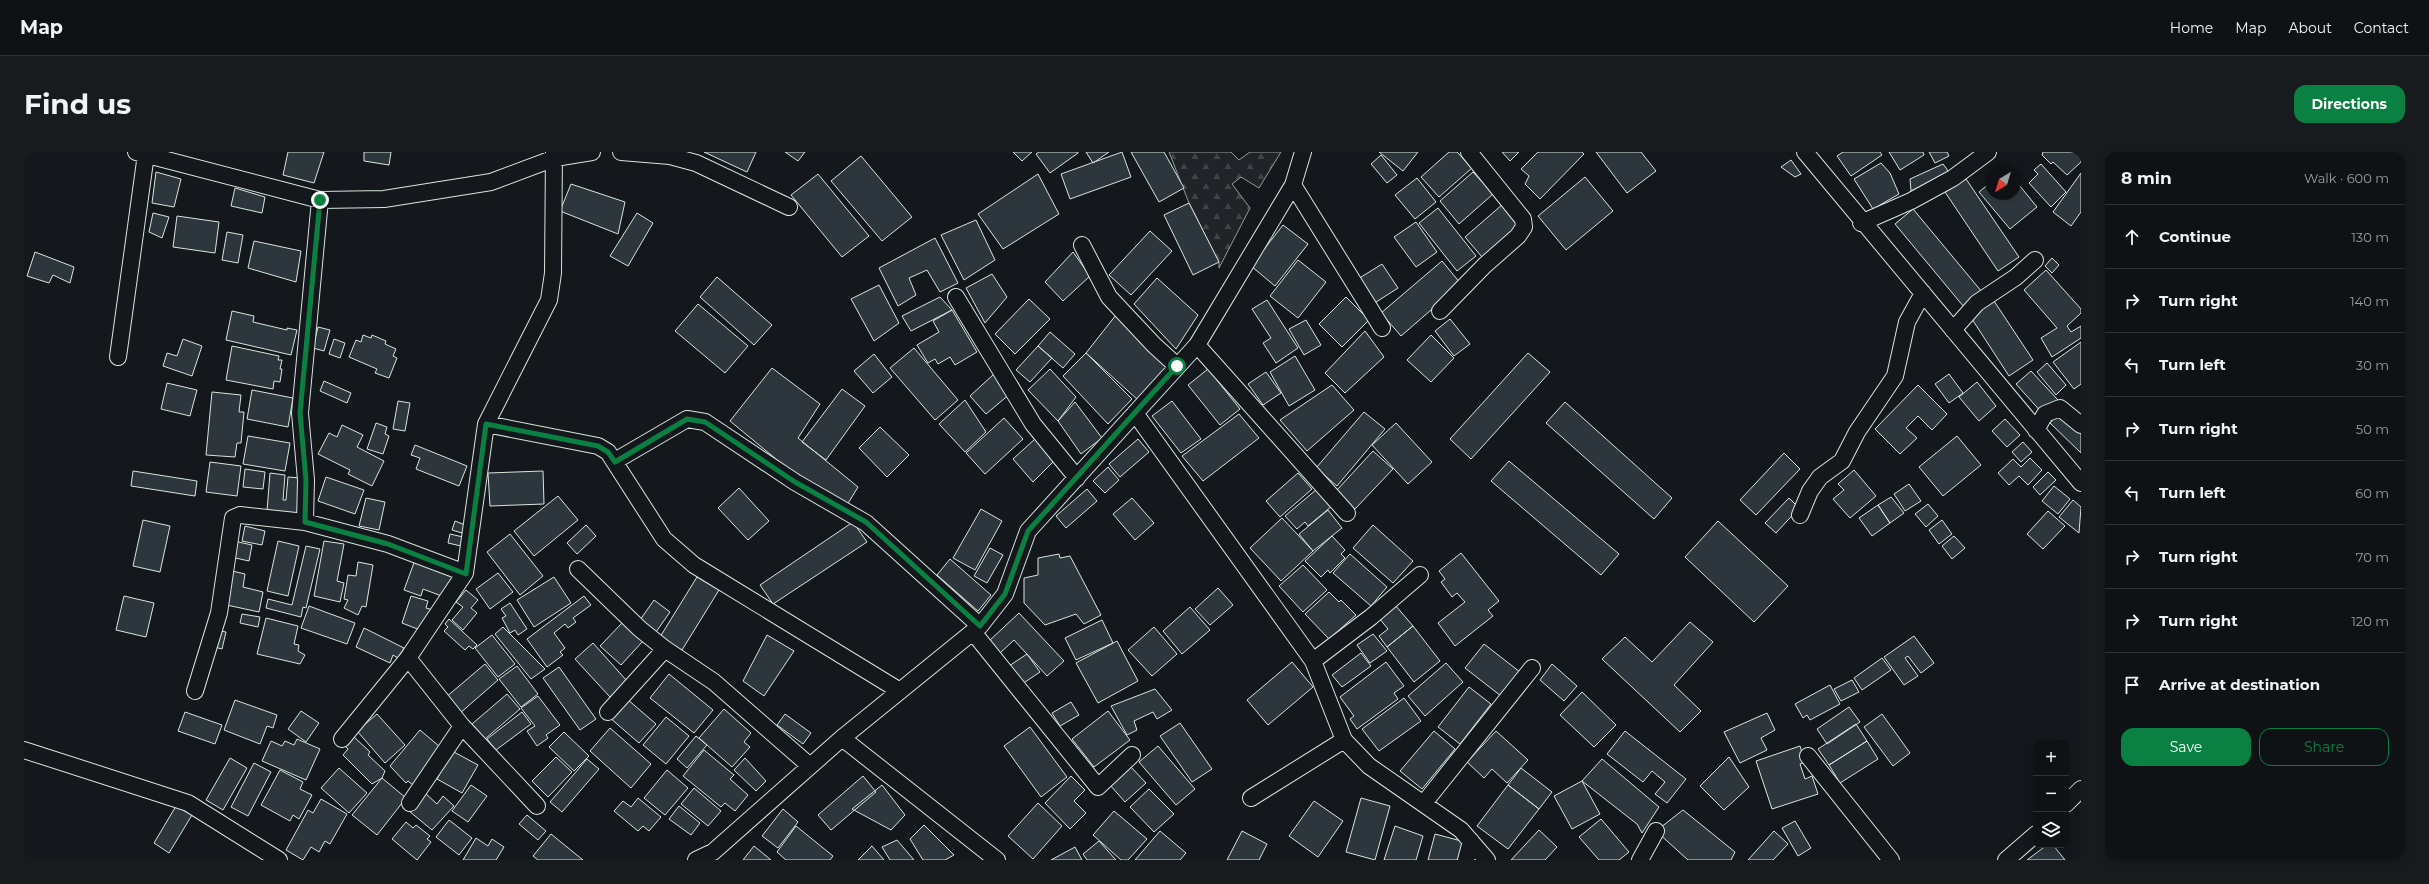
<!DOCTYPE html>
<meta charset="utf-8">
<style>
body{margin:0;font-family:Montserrat,sans-serif;background:#181b1e;color:#f1f3f6}
.controls{position:absolute;right:12px;bottom:12px;display:grid;overflow:hidden;border-radius:8px;box-shadow:0 2px 10px #0003}
.controls button{width:36px;height:36px;display:grid;place-items:center;padding:0;border:0;border-bottom:1px solid #2f3234;background:#0f1215;color:#f1f3f6;font:20px sans-serif}
.compass{position:absolute;left:1961px;top:12px;width:36px;height:36px;border-radius:50%;background:#0f1215;box-shadow:0 2px 10px #0003;rotate:218deg}
.stop{position:absolute;width:12px;height:12px;margin:-9px;border:3px solid #0b8043;border-radius:50%;background:#fff}
.stop.end{background:#0b8043;border-color:#fff;box-shadow:0 1px 4px #0008}
.list{margin:0;padding:0;list-style:none}
h2{display:flex;justify-content:space-between;align-items:center;height:52px;margin:0;padding:0 16px;font-size:17px}
h2 small{font-size:13px;font-weight:400;color:#9b9ea0}
.list li{display:grid;grid-template-columns:26px 1fr auto;gap:12px;align-items:center;box-sizing:border-box;height:64px;padding:0 16px;border-top:1px solid #2f3234}
.list b{display:block;font-size:15px;white-space:nowrap}
.list em{font-size:13px;font-style:normal;color:#9b9ea0}
.actions{display:flex;gap:8px;padding:12px 16px}
.actions a{flex:1;padding:9px 0;border:1px solid #0b8043;border-radius:12px;text-align:center;font-size:14px;color:#0b8043}
.actions .main{background:#0b8043;color:#fff}
.icon{flex:none;width:22px;height:22px;fill:none;stroke:currentColor;stroke-width:2;stroke-linecap:round;stroke-linejoin:round}
.map{position:relative;flex:none;width:2057px;height:708px;overflow:hidden;border-radius:12px}
header{display:flex;align-items:center;gap:24px;box-sizing:border-box;height:56px;padding:0 20px;background:#0f1215;border-bottom:1px solid #2f3234}
header strong{font-size:19px}
nav{display:flex;gap:22px;margin-inline-start:auto;font-size:14px}
.intro{display:flex;align-items:center;justify-content:space-between;box-sizing:border-box;height:96px;padding:0 24px}
h1{margin:0;font-size:28px}
.button{padding:10px 18px;border-radius:12px;background:#0b8043;color:#fff;font-size:14px;font-weight:700}
main{display:flex;gap:24px;padding:0 24px}
aside{flex:1;background:#0f1215;border-radius:12px;box-shadow:0 2px 10px #0003}
.map>svg:first-child{display:block}
</style>
<header>
<strong>Map</strong>
<nav><a>Home</a><a>Map</a><a>About</a><a>Contact</a></nav>
</header>
<div class="intro"><h1>Find us</h1><a class="button">Directions</a></div>
<main>
<div class="map">
<svg width="2057" height="708" viewBox="0 0 2057 708">
<defs>
<pattern id="forest-firs" width="22" height="20" patternUnits="userSpaceOnUse"><rect width="22" height="20" fill="#202428"/><path d="M5 1l3.5 6h-7zM16 11l3.5 6h-7z" fill="#404447"/></pattern>
</defs>
<rect width="100%" height="100%" fill="#14181c"/>
<path fill="url(#forest-firs)" stroke="#939e99" d="M1145,0H1207L1215,8L1226,0H1257L1235,36L1217,25L1208,32L1226,56L1195,116V110L1165,51Z"/>
<path fill="#2c363c" stroke="#d8e6dc" d="M264,0H300L290,31L259,23Z
M340,0H367L365,13L340,9Z
M680,0H732L723,20Z
M761,0H781L774,9Z
M989,0H1008L998,9Z
M1015,0H1054V1L1026,21L1012,2Z
M1062,0H1085L1069,11Z
M1098,0L1107,25L1046,47L1037,22Z
M1107,0H1140L1160,36L1135,50Z
M1355,0H1394L1379,19Z
M1425,0H1433L1448,16L1415,45L1397,25Z
M1478,0H1495L1486,9Z
M1514,0H1558L1560,2L1516,47L1501,32L1505,24L1497,17Z
M1572,0H1617L1632,19L1603,41Z
M1819,0H1856L1858,3L1827,24L1813,4Z
M1865,0H1899L1900,3L1876,18Z
M1905,0H1923L1925,4L1911,11Z
M2057,0V10L2043,23L2029,10L2027,12L2018,3L2019,0Z
M1357,3L1373,23L1363,31L1347,12Z
M837,4L888,65L858,89L807,29Z
M1767,8L1777,22L1771,25L1757,15Z
M1857,11L1866,21L1875,42L1849,57L1830,27Z
M1919,12L1925,20L1887,39L1886,27Z
M2017,12L2042,40L2027,55L2005,31L2014,22L2010,18Z
M132,20L157,27L150,55L128,51Z
M1449,20L1469,42L1435,72L1416,49Z
M2057,21V60L2047,74L2029,60Z
M794,22L845,84L818,105L767,43Z
M1014,22L1035,62L979,97L954,62Z
M1561,25L1589,59L1542,98L1514,64Z
M1393,26L1412,50L1391,67L1371,43Z
M1942,27L1995,105L1974,119L1921,40Z
M1991,28L2013,55L1986,77L1955,40L1967,30V42H1991Z
M547,32L601,50L594,82L536,59Z
M211,36L241,45L238,61L207,54Z
M1165,51L1195,110L1169,123L1140,63Z
M1479,52L1497,72L1458,105L1441,85Z
M1414,56L1452,104L1433,119L1395,71Z
M1889,57L1958,140L1940,155L1871,72Z
M129,61L145,65L138,86L125,80Z
M613,61L629,71L604,114L586,104Z
M153,64L195,70L191,101L149,95Z
M952,68L971,108L940,128L917,83Z
M1392,70L1413,100L1392,115L1370,85Z
M1259,73L1284,92L1251,134L1227,114Z
M1126,79L1148,99L1107,143L1085,123Z
M203,80L219,83L214,111L198,108Z
M911,86L934,131L916,140L903,118L885,126L892,143L874,154L855,116Z
M230,89L277,99L272,130L224,116Z
M11,100L50,115L46,131L29,123L25,131L3,124Z
M1049,100L1066,124L1039,149L1021,130Z
M2028,106L2035,113L2028,121L2021,114Z
M1274,108L1302,130L1274,166L1246,144Z
M1418,109L1437,132L1377,184L1357,161Z
M1358,112L1374,136L1349,152L1334,127Z
M2022,118L2057,157V161L2043,174L2047,180L2057,174V186L2028,205L2017,186L2033,176L2000,138Z
M968,122L983,145L961,171L942,136Z
M693,125L748,173L730,193L676,145Z
M1133,126L1174,163L1152,197L1110,152Z
M855,133L875,171L850,189L827,147Z
M916,145L928,158L887,179L878,164Z
M1322,145L1345,168L1318,195L1295,172Z
M1005,147L1026,167L991,202L971,182Z
M1243,148L1274,196L1252,211L1239,191L1247,186L1228,157Z
M1970,149L2009,208L1985,224L1946,164Z
M674,152L724,194L701,221L651,179Z
M928,158L953,200L931,213L926,205L914,212L911,207L904,211L893,193L915,180L909,169Z
M208,159L230,164L229,170L263,178V176L273,178L267,203L202,188Z
M1092,163L1144,213L1114,248L1062,201Z
M1426,167L1446,192L1430,204L1411,179Z
M1282,168L1297,193L1280,203L1265,177Z
M294,175L306,178L300,199L289,196Z
M1341,179L1360,205L1321,241L1301,221Z
M1026,180L1051,202L1039,216L1014,194Z
M339,183L347,186L348,183L362,189L361,192L372,197L369,204L373,206L365,226L351,221L353,217L325,205L332,188L337,190Z
M1407,183L1430,206L1407,230L1383,208Z
M159,187L178,194L168,224L139,214L143,201L153,204Z
M310,187L321,191L316,206L305,202Z
M2057,190V232L2050,237L2029,210Z
M208,194L255,204L254,208H258L256,217H258L256,230L250,229L249,237L202,228Z
M1014,194L1028,206L1006,230L992,218Z
M890,196L934,248L911,268L866,216Z
M1062,201L1108,247L1084,272L1039,224Z
M1504,201L1526,220L1447,307L1426,287Z
M850,202L868,225L849,241L830,219Z
M1271,204L1291,238L1265,254L1246,220Z
M2023,211L2042,233L2032,243L2013,220Z
M748,216L796,252L774,286L834,335L823,353L758,312L706,269Z
M1026,217L1052,245L1034,269L1004,238Z
M1184,217L1216,257L1196,273L1164,233Z
M2007,219L2034,248L2019,262L1992,232Z
M1242,220L1257,241L1239,253L1224,232Z
M970,222L987,241L962,262L946,244Z
M1925,222L1939,241L1925,251L1911,232Z
M300,229L327,241L323,251L296,239Z
M1953,230L1972,254L1955,269L1935,245Z
M143,231L173,238L166,264L137,257Z
M1308,233L1330,258L1283,299L1256,268Z
M1894,233L1923,262L1908,278L1894,264L1882,276L1893,286L1876,302L1851,277Z
M818,237L841,254L802,308L778,290Z
M228,238L269,246L264,275L223,267Z
M188,240L217,243L215,260H220L217,291H213L211,305L182,303Z
M941,248L962,280L941,300L915,272Z
M374,249L386,251L381,279L369,277Z
M1148,249L1177,287L1157,301L1128,264Z
M1051,250L1078,286L1057,302L1034,269Z
M1541,250L1648,346L1630,367L1522,271Z
M1340,260L1361,277L1313,334L1292,316Z
M2036,260L2057,280V301L2026,271Z
M1215,262L1235,286L1179,329L1158,304Z
M980,266L999,287L961,322L942,301Z
M1981,267L1996,283L1983,295L1968,279Z
M352,271L363,275L361,282L365,284L359,302L343,297Z
M1372,271L1408,310L1384,332L1348,293Z
M318,273L339,283L333,295L360,309L348,334L324,322L326,318L294,302L305,281L313,285Z
M856,275L885,303L863,325L835,296Z
M224,284L266,291L261,319L219,312Z
M1933,284L1957,313L1919,344L1895,315Z
M1011,287L1030,309L1009,330L989,307Z
M1114,287L1125,300L1096,325L1085,312Z
M1999,290L2008,300L1997,310L1988,300Z
M391,293L443,314L435,334L392,317L396,306L387,303Z
M1349,299L1369,317L1331,357L1312,339Z
M1760,301L1776,317L1732,363L1716,348Z
M2006,306L2018,318L2004,333L1995,324L1985,333L1974,321L1989,307L1997,315Z
M1485,309L1595,402L1577,423L1467,329Z
M186,310L217,314L213,344L182,340Z
M1084,315L1095,328L1081,341L1069,329Z
M221,317L241,320L239,337L219,335Z
M1830,318L1852,344L1826,366L1809,347L1820,338L1814,332Z
M109,319L173,329L171,344L107,334Z
M519,319L520,352L466,354L464,321Z
M2024,320L2032,328L2016,343L2009,335Z
M246,321L261,323L259,348H262L264,325L277,326L274,362L243,359Z
M1274,321L1288,337L1256,365L1242,349Z
M302,325L340,338L331,362L294,349Z
M1885,332L1897,349L1881,359L1870,342Z
M2030,334L2046,347L2034,362L2018,349Z
M715,336L745,369L724,388L694,356Z
M1063,337L1073,349L1042,376L1032,364Z
M1293,337L1308,354L1284,374L1281,370L1273,377L1261,364Z
M534,344L554,368L510,404L490,379Z
M1867,345L1880,361L1866,371L1854,353Z
M342,346L361,350L355,378L335,374Z
M1108,346L1130,371L1111,388L1089,362Z
M1765,346L1775,356L1752,381L1741,371Z
M2049,348L2057,355L2055,381L2035,365Z
M1904,352L1914,364L1902,375L1891,362Z
M1854,353L1866,371L1848,384L1835,366Z
M957,357L978,369L951,418L929,406Z
M1304,358L1318,376L1289,399L1275,382Z
M2024,359L2041,374L2019,397L2003,382Z
M1258,366L1289,399L1257,429L1226,396Z
M119,368L146,374L136,420L109,414Z
M1918,368L1928,382L1915,392L1905,378Z
M431,369L441,373L438,381L428,378Z
M1694,369L1764,434L1730,470L1661,405Z
M829,370L843,390L749,452L736,433Z
M562,373L572,384L553,402L543,391Z
M1349,373L1389,409L1369,431L1329,396Z
M221,374L241,379L238,393L218,389Z
M426,382L439,385L437,394L424,391Z
M486,382L519,424L496,443L463,400Z
M1308,384L1321,398L1317,402L1321,406L1306,421L1304,418L1297,425L1281,409Z
M1930,384L1941,396L1928,407L1918,394Z
M210,389L228,393L225,409L207,405Z
M254,389L275,394L264,444L243,439Z
M300,389L320,392L313,429L320,431L316,450L290,444Z
M282,394L296,397L282,456L279,455L277,465L242,456L244,447L268,453Z
M966,396L979,403L963,431L950,424Z
M1437,401L1475,449L1464,458L1469,464L1431,494L1414,471L1441,450L1433,441L1428,445L1417,430L1421,427L1415,419Z
M1035,402L1036,406L1046,404L1077,463L1060,472L1052,462L1021,473L1000,451V426L1014,423V406Z
M1326,402L1363,435L1347,454L1309,421Z
M926,407L967,443L954,459L913,423Z
M391,408L431,423L423,446L399,437L397,444L380,438Z
M334,410L349,413L342,455L338,454L334,463L320,456L324,448L320,447L324,423L332,424Z
M1279,413L1303,438L1279,460L1255,434Z
M204,418L221,422L219,435L239,440L235,460L198,452Z
M474,421L489,440L466,457L452,437Z
M530,425L547,451L510,475L493,448Z
M673,425L695,438L658,498L636,485Z
M1194,436L1209,453L1186,473L1171,457Z
M442,438L454,448L447,456L453,461L439,478L428,468L439,455L432,450Z
M1305,440L1315,450L1317,448L1332,463L1305,487L1281,462Z
M100,444L130,451L122,485L92,478Z
M387,444L404,449L402,456L409,458L396,478L378,471Z
M560,444L567,453L549,466L552,470L544,476L541,472L530,481L541,496L536,500L539,503L523,515L503,487Z
M630,448L646,460L632,480L616,468Z
M486,451L503,477L494,483L491,478L486,481L478,466L482,464L477,457Z
M1371,453L1389,474L1363,495L1355,484L1364,477L1355,466Z
M285,454L331,471L323,492L277,476Z
M1166,455L1186,478L1158,502L1139,479Z
M995,461L1040,509L1023,524L990,488L975,502L964,490Z
M218,462L236,465L234,475L216,471Z
M242,466L274,474L270,492L275,493L274,499L281,503L276,512L233,502Z
M425,467L453,493L449,497L445,494L441,498L420,479L424,475L421,472Z
M1078,468L1089,491L1052,508L1041,486Z
M599,470L619,489L597,513L576,494Z
M1666,470L1689,490L1650,533L1677,559L1656,580L1578,507L1601,485L1628,510Z
M1389,474L1416,509L1390,530L1363,495Z
M479,475L521,517L507,527L471,482Z
M1130,475L1153,502L1128,524L1104,498Z
M340,476L380,496L374,506L369,503L366,511L332,495Z
M191,478L202,480L198,497L187,494Z
M1349,482L1363,499L1346,511L1333,493Z
M468,483L491,512L474,525L451,496Z
M743,483L770,499L740,544L719,529Z
M1890,484L1910,511L1897,521L1884,504L1881,506L1894,524L1880,533L1860,505Z
M1093,489L1114,529L1074,551L1052,511Z
M569,491L603,529L586,545L551,507Z
M1460,492L1496,520L1477,544L1441,516Z
M1337,501L1347,514L1318,535L1308,523Z
M1003,502L1016,520L998,532L985,514Z
M1858,506L1867,518L1838,538L1830,526Z
M1268,510L1289,535L1244,573L1223,548Z
M1362,510L1380,534L1370,541L1374,547L1333,577L1326,567L1330,564L1316,545Z
M1422,511L1439,530L1401,564L1384,544Z
M461,512L474,528L435,562L421,546Z
M1528,512L1553,534L1540,549L1516,528Z
M493,514L514,542L497,555L475,527Z
M535,515L572,567L556,578L519,526Z
M645,522L689,558L670,581L626,546Z
M1828,528L1835,540L1817,549L1810,537Z
M1806,533L1816,552L1786,568L1783,563L1779,566L1771,552Z
M1445,535L1467,552L1436,592L1414,575Z
M1131,537L1148,558L1133,567L1129,560L1110,569L1113,578L1103,583L1087,554Z
M1558,540L1592,573L1570,595L1536,563Z
M483,542L496,557L461,587L448,572Z
M514,544L536,573L522,583L524,586L513,594L503,579L511,574L497,556Z
M1380,546L1397,569L1355,599L1338,577Z
M603,547L632,572L615,591L586,566Z
M211,548L253,563L249,576L243,574L236,592L200,578Z
M1047,550L1055,563L1036,574L1028,561Z
M1825,555L1836,570L1803,592L1793,577Z
M700,557L727,581L720,590L726,595L708,615L675,586Z
M277,559L295,571L282,590L264,577Z
M1084,559L1106,588L1070,615L1048,587Z
M161,560L198,573L191,592L154,579Z
M498,560L507,572L472,598L463,587Z
M1743,561L1751,578L1737,586L1743,598L1716,611L1700,580Z
M353,562L381,593L361,611L333,579Z
M761,562L787,581L779,592L753,573Z
M1858,562L1886,601L1869,614L1840,575Z
M642,565L665,584L642,612L619,593Z
M1156,571L1188,617L1168,630L1136,584Z
M1832,572L1843,589L1805,613L1794,597Z
M1006,575L1043,625L1017,645L980,594Z
M586,576L627,612L607,636L566,599Z
M396,578L416,595L389,633L384,629L382,631L366,614Z
M1410,579L1431,597L1398,637L1376,619Z
M1472,579L1504,608L1483,631L1468,617L1460,626L1443,610Z
M1601,579L1662,627L1643,651L1631,642L1641,630L1628,619L1619,630L1583,602Z
M540,580L565,604L550,619L525,595Z
M329,584L346,600L344,603L361,619L358,626L348,632L319,603L324,597L320,593Z
M672,584L683,593L663,616L653,607Z
M273,587L296,597L282,628L238,609L247,589L258,594L261,589L270,593Z
M1843,589L1854,607L1816,631L1805,613Z
M1134,594L1171,637L1152,653L1115,610Z
M1776,594L1781,610L1776,612L1781,627L1788,624L1794,642L1748,657L1732,609Z
M680,598L710,623L706,627L724,643L711,659L701,651L697,655L659,624Z
M428,599L454,613L438,641L413,627Z
M532,605L548,620L524,645L508,629Z
M1705,605L1725,635L1700,658L1676,634Z
M206,606L223,616L199,658L182,648Z
M721,606L742,629L732,639L710,618Z
M563,607L575,617L538,660L526,650Z
M1578,607L1635,655L1618,681L1613,672L1558,629Z
M230,611L247,620L224,664L207,655Z
M1106,614L1122,631L1101,650L1086,633Z
M315,616L343,641L325,661L297,636Z
M1497,616L1528,640L1515,657L1484,633Z
M256,618L279,630L276,637L288,643L275,667L269,663L266,669L237,653Z
M643,618L664,636L641,663L620,646Z
M839,624L852,640L807,678L794,663Z
M1047,624L1061,638L1050,649L1062,661L1046,677L1021,651Z
M358,626L382,646L353,683L328,663Z
M1558,629L1576,662L1548,677L1530,644Z
M447,633L463,644L444,670L428,659Z
M858,633L881,663L867,678L828,657Z
M1484,633L1515,657L1484,697L1453,674Z
M670,636L697,659L684,674L657,652Z
M1125,637L1150,662L1130,680L1106,655Z
M401,641L413,652L419,644L430,654L408,678L385,659Z
M614,646L637,665L625,679L619,674L614,679L590,659L599,649L607,655Z
M1337,646L1366,654L1351,708L1322,700Z
M297,647L323,662L306,692L301,689L295,700L287,695L279,708L262,698L284,658L289,661Z
M1290,649L1319,669L1294,705L1265,684Z
M1014,651L1038,674L1009,707L984,684Z
M152,654L168,663L145,701L130,691Z
M655,654L676,671L667,683L645,667Z
M759,657L774,670L754,696L738,684Z
M1659,658L1711,700L1707,708H1664L1632,679Z
M1090,659L1123,687L1104,708H1097L1069,683Z
M503,663L522,679L514,688L495,672Z
M1577,667L1605,700L1595,708H1575L1555,685Z
M425,668L448,686L435,703L412,685Z
M1771,669L1787,696L1774,704L1758,676Z
M382,670L389,676L392,673L406,684L403,687L407,690L393,708L368,687Z
M900,673L930,703L921,708H899L886,687Z
M772,674L809,704L806,708H762L753,700Z
M1371,674L1399,684L1392,708H1360Z
M1515,678L1533,695L1521,708H1487Z
M1136,679L1162,701L1156,708H1111Z
M1218,679L1243,692L1235,708H1203Z
M1750,679L1764,692L1749,708H1724Z
M527,682L559,708H514L509,704Z
M1411,682L1441,690L1436,708H1404Z
M452,686L464,694L468,687L480,695L472,708H439Z
M873,688L890,708H866L858,695Z
M1075,689L1092,708H1063L1059,702Z
M2023,693H2029L2041,708H2003Z
M730,694L747,708H719Z
M848,694L860,708H834Z
M1051,695L1058,708H1027Z"/>
<g fill="none" stroke-linecap="round" stroke-linejoin="round">
<defs>
<path id="minor" d="M112,0L296,48L360,47L467,30L531,6L568,0
M597,0L646,4L672,11L765,55
M1781,0L2057,331
M1269,33L1358,176
M1837,71L1887,49L1929,26L1964,0
M1058,93L1085,145L1130,193L1153,214
M932,145L1009,272L1053,326
M1416,159L1461,113L1494,84L1500,75L1499,67L1445,0
M1929,178L1953,151L1992,125L2011,108
M1173,193L1323,361
M94,205L122,2
M1111,261L1289,509L1320,588L1345,614L1437,678L1463,708
M462,272L574,294L584,300L640,387L670,413L876,539
M2012,278L2021,262L2036,256L2057,273
M591,309L663,267L681,270L771,330L842,371L956,474
M1776,363L1786,339L1796,325L1818,309L1833,280L1871,224L1883,170L1899,141
M281,370L282,328L276,261L296,48
M554,417L616,477L641,497L690,530L786,614
M949,480L1074,635L1108,603
M384,506L438,574L513,654
M1289,509L1347,465L1396,423
M171,539L195,461L209,366L216,363L281,370L364,392L441,421
M584,560L641,497
M818,586L973,708
M318,587L384,506L441,421L462,272L525,148L529,121L530,0
M0,598L164,651L255,708
M1784,604L1867,708
M1227,646L1320,588
M386,651L438,574
M1400,651L1508,516
M2042,652L2057,637
M672,708L689,700L818,586L956,474L981,442L1004,379L1173,193L1269,33L1279,0
M1442,708L1447,689
M1616,708L1632,679
M1982,708L2012,682"/>
</defs>
<use href="#minor" stroke="#d8e6dc" stroke-width="18"/>
<use href="#minor" stroke="#14181c" stroke-width="16"/>
</g>
<g fill="none" stroke-linecap="round" stroke-linejoin="round">
<path stroke="#0b8043" stroke-width="5" d="M296,48L276,261L282,328L281,370L364,392L442,422L462,272L574,294L584,300L591,310L663,267L681,270L771,330L842,370L956,474L981,442L1004,379L1153,214"/>
</g>
</svg>
<div class="controls">
<button>+</button>
<button>−</button>
<button><svg class="icon" aria-label="layers" viewBox="0 0 24 24"><path d="M12 4l9 5-9 5-9-5zM3 14l9 5 9-5"/></svg></button>
</div>
<svg class="compass" viewBox="-18 -18 36 36"><path d="M0-13l5 13h-10z" fill="#e53935"/><path d="M0 13l5-13h-10z" fill="#9b9ea0"/></svg>
<div class="stop" style="left:1153px;top:214px"></div>
<div class="stop end" style="left:296px;top:48px"></div>
</div>
<aside>
<h2>8 min<small>Walk · 600 m</small></h2>
<ul class="list">
<li><svg class="icon" aria-label="ahead" viewBox="0 0 24 24"><path d="M12 20V5M6 11l6-6 6 6"/></svg><div><b>Continue</b></div><em>130 m</em></li>
<li><svg class="icon" aria-label="right" viewBox="0 0 24 24"><path d="M7 20v-9h11M14 6l5 5-5 5"/></svg><div><b>Turn right</b></div><em>140 m</em></li>
<li><svg class="icon" aria-label="left" viewBox="0 0 24 24"><path d="M17 20v-9H6M10 6l-5 5 5 5"/></svg><div><b>Turn left</b></div><em>30 m</em></li>
<li><svg class="icon" aria-label="right" viewBox="0 0 24 24"><path d="M7 20v-9h11M14 6l5 5-5 5"/></svg><div><b>Turn right</b></div><em>50 m</em></li>
<li><svg class="icon" aria-label="left" viewBox="0 0 24 24"><path d="M17 20v-9H6M10 6l-5 5 5 5"/></svg><div><b>Turn left</b></div><em>60 m</em></li>
<li><svg class="icon" aria-label="right" viewBox="0 0 24 24"><path d="M7 20v-9h11M14 6l5 5-5 5"/></svg><div><b>Turn right</b></div><em>70 m</em></li>
<li><svg class="icon" aria-label="right" viewBox="0 0 24 24"><path d="M7 20v-9h11M14 6l5 5-5 5"/></svg><div><b>Turn right</b></div><em>120 m</em></li>
<li><svg class="icon" aria-label="arrive" viewBox="0 0 24 24"><path d="M6 21V4h12l-3 4 3 4H6"/></svg><div><b>Arrive at destination</b></div></li>
</ul>
<div class="actions"><a class="main">Save</a><a>Share</a></div>
</aside>
</main>
